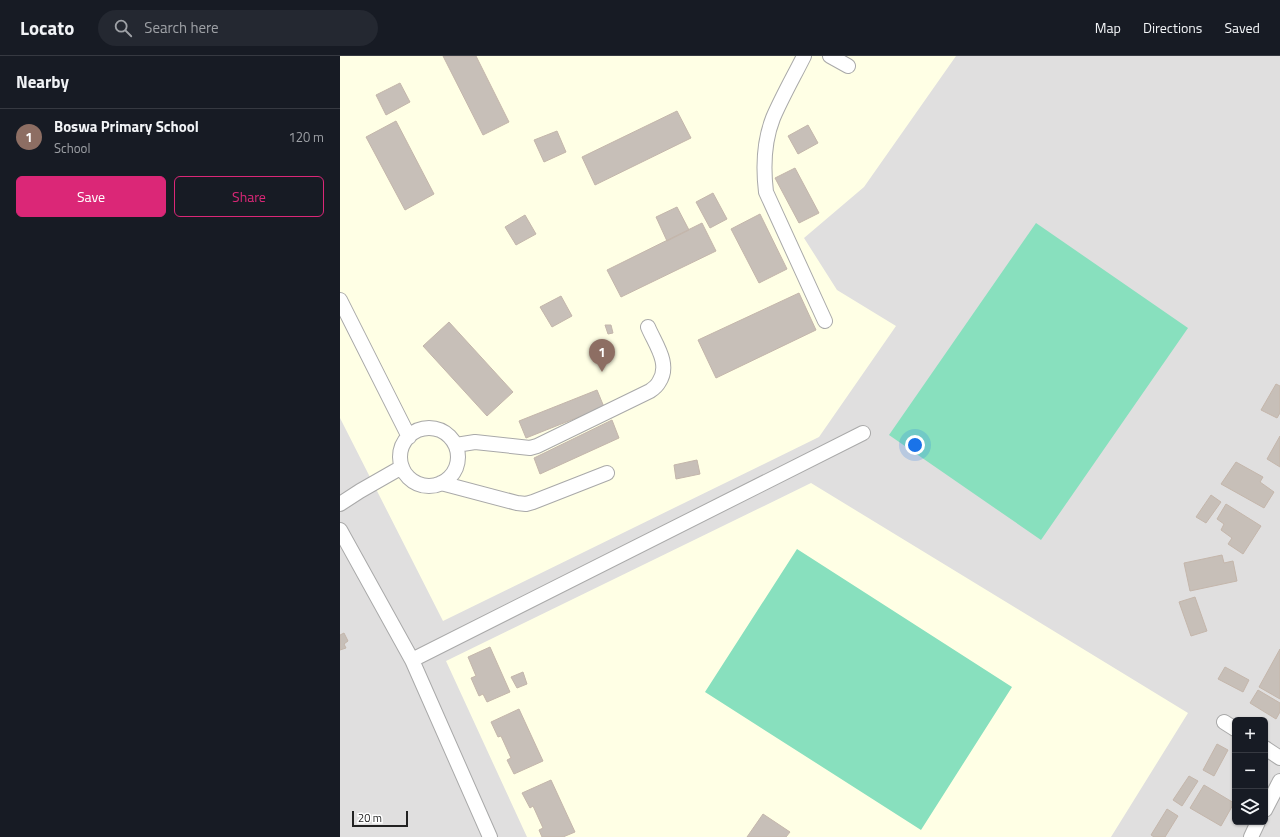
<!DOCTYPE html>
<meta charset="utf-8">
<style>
body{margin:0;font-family:"Titillium Web",sans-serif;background:#242831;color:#f1f3f6}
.controls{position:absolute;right:12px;bottom:12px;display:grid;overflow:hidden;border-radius:6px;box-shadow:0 1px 3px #0004}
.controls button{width:36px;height:36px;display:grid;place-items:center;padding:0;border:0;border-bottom:1px solid #363941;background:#171b24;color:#f1f3f6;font:20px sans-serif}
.scale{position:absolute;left:12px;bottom:10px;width:56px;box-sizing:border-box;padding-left:4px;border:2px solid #222;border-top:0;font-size:11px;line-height:14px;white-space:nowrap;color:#222;-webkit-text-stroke:3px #fff;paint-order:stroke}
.you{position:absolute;left:575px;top:389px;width:14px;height:14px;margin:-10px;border:3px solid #fff;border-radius:50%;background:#1a73e8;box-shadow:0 0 0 6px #1a73e833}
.badge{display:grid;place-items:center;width:26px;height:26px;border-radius:50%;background:#db2777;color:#fff;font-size:13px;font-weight:700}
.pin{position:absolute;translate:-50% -33px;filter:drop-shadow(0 1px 2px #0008)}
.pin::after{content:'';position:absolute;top:21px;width:14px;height:12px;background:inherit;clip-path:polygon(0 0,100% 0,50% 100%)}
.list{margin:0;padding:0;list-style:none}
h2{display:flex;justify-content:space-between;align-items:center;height:52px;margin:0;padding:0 16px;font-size:17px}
h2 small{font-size:13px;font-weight:400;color:#9ea1a6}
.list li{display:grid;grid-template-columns:26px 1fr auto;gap:12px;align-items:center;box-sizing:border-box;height:56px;padding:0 16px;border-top:1px solid #363941}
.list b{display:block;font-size:15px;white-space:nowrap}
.list p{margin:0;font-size:13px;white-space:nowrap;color:#9ea1a6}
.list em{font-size:13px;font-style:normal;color:#9ea1a6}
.actions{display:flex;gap:8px;padding:12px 16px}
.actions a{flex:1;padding:9px 0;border:1px solid #db2777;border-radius:6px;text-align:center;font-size:14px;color:#db2777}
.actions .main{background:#db2777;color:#fff}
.icon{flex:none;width:22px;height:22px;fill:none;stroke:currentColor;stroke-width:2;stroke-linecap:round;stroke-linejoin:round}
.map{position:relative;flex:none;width:940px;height:781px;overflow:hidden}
header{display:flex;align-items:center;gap:24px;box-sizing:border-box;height:56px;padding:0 20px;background:#171b24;border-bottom:1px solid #363941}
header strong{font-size:19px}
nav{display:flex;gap:22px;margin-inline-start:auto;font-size:14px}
.search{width:280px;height:36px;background:#242831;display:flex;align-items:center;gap:10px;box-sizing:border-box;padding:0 14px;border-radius:22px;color:#9ea1a6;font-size:15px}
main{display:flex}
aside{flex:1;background:#171b24}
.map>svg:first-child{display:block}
</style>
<header>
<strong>Locato</strong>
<div class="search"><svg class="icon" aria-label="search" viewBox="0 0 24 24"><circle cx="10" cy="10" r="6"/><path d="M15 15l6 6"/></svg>Search here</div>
<nav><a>Map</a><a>Directions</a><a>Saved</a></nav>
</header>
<main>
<aside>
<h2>Nearby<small></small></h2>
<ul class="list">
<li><span class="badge" style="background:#8d6e63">1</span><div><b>Boswa Primary School</b><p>School</p></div><em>120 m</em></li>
</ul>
<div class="actions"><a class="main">Save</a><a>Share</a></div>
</aside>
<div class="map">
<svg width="940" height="781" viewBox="0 0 940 781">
<rect width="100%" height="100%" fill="#f2efe9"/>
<path fill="#e0dfdf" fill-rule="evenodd" d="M0,0H940V781H0ZM895,664H925V766H895Z"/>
<path fill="#ffffe5" d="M0,0H616L524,131L464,182L497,234L556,270L479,381L103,565L0,362Z
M471,427L848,657L771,781H187L106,605Z"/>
<path fill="#88e0be" d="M696,167L848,272L701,484L549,379Z
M457,493L672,631L581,774L365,636Z"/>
<path fill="#c7bfb8" stroke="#c4b6ab" d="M103,0H136L169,66L143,79Z
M60,27L70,46L46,59L36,39Z
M337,55L351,82L255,129L242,101Z
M56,65L94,138L65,154L26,81Z
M468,69L478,87L458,98L448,80Z
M217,75L226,96L204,106L194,84Z
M455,112L479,157L459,167L435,122Z
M373,137L387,163L370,172L356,146Z
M337,151L349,174L327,185L316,161Z
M420,158L447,213L419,227L391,173Z
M185,159L196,178L176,189L165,171Z
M362,167L376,195L281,241L267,214Z
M459,237L476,274L376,322L358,284Z
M221,240L232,260L212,271L200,251Z
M109,266L173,336L147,360L83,290Z
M265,269H271L273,277L268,278Z
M936,328L940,330V357L937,362L921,354Z
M257,334L264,351L186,382L179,365Z
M272,364L279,382L200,418L194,402Z
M940,380V411L927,403Z
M357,404L360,418L336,423L334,409Z
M896,406L923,421L920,426L934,436L924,452L881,428Z
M871,439L881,446L866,467L856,461Z
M886,448L921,470L903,498L888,488L892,482L881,474L884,468L877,463Z
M882,499L884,507L893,505L897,525L850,535L844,507Z
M855,541L867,575L851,580L839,546Z
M4,577L8,585L4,588L6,592L0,594V579Z
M150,591L170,636L147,646L143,638L139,640L131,622L136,620L128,601Z
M940,593V643L919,631Z
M885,611L909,624L903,636L878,623Z
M183,616L187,628L177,632L171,621Z
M918,634L940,647V656L936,663L910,647Z
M179,653L203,705L174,718L167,704L171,702L161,680L158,681L151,666Z
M877,688L888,694L874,720L863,714Z
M849,720L858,725L842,750L833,744Z
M211,724L235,776L223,781H202L199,774L203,772L193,750L190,752L182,737Z
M864,729L894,747L881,770L850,752Z
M827,753L838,760L825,781H814L811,779Z
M423,758L450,776L446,781H407Z"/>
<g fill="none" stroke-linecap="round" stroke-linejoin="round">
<defs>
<path id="street" d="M464,0C454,20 442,41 433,62C424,85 423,111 426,136L485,265
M490,0L508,10
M0,244L69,381
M60 401a29 29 0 1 1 58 0a29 29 0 1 1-58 0Z
M116,389L135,386L190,392L197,390L310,335C313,333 317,330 319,326C331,308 315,288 308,271
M101,427L177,447L186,448L193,446L267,417
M0,448L20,435L62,411
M0,474L72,604L150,781
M72,604L523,377
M884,666L895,673
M925,692L940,702
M925,754L940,725
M911,781L918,766"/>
</defs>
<use href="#street" stroke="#a9a9a9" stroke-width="16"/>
<use href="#street" stroke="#fff" stroke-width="14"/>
</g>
</svg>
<div class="controls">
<button>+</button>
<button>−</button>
<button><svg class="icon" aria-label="layers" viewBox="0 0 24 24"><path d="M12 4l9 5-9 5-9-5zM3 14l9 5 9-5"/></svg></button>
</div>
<div class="scale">20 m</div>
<div class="you"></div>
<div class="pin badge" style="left:262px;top:316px;background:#8d6e63">1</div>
</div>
</main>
